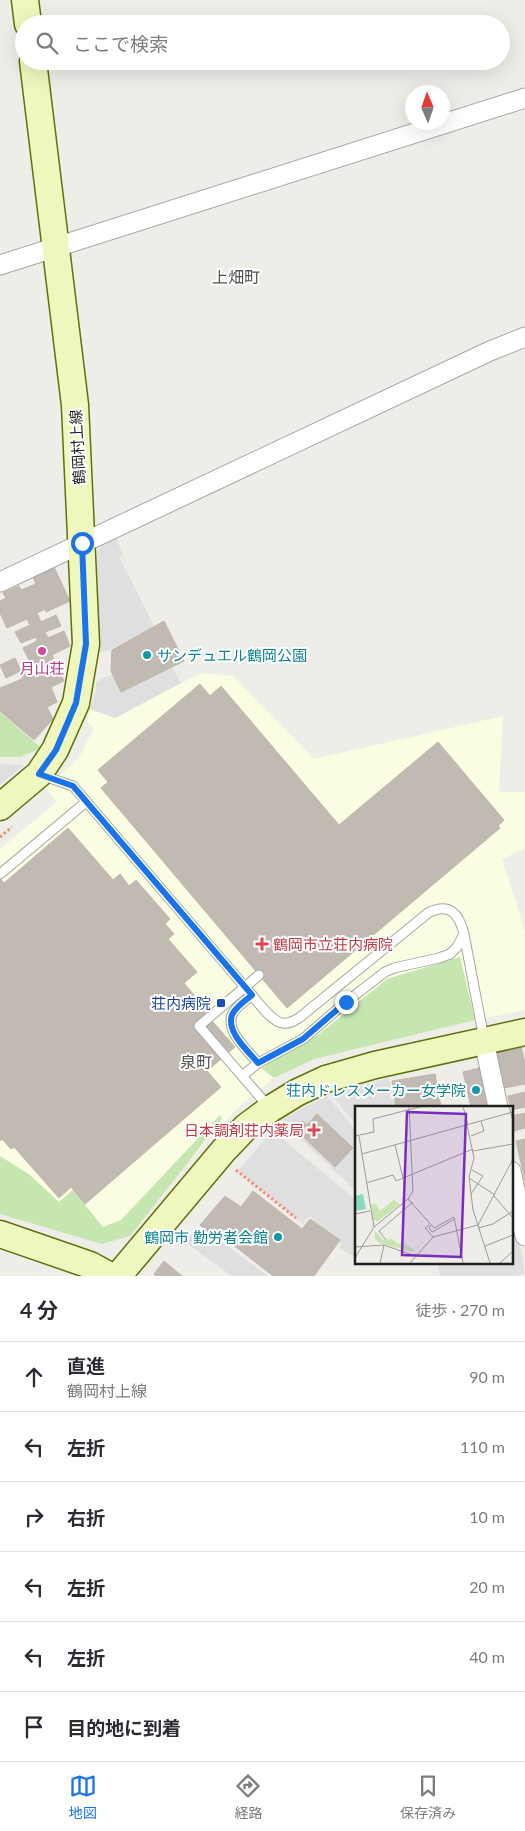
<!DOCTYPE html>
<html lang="ja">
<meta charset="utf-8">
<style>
body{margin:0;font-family:Lato,"Noto Sans JP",sans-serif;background:#f7f7f7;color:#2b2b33}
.compass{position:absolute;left:405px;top:85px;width:45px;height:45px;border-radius:50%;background:#fff;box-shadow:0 5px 20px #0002;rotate:358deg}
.stop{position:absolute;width:15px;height:15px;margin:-11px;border:4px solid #1a73e8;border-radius:50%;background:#fff}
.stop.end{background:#1a73e8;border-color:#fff;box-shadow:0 1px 5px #0008}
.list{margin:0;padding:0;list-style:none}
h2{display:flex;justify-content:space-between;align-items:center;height:65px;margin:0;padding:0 20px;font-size:21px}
h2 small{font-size:16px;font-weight:400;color:#7c7c81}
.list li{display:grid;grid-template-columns:32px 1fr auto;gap:15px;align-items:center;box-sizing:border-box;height:70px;padding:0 20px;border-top:1px solid #e1e1e2}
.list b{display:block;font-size:19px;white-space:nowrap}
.list p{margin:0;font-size:16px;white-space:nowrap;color:#7c7c81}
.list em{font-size:16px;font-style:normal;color:#7c7c81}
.icon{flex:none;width:28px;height:28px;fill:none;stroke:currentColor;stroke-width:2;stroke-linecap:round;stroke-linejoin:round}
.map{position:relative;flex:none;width:525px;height:1276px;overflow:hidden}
.search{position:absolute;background:#fff;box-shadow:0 5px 20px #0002;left:15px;right:15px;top:15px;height:55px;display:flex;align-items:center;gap:12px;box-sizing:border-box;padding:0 18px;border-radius:28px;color:#7c7c81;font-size:19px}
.sheet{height:485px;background:#fff}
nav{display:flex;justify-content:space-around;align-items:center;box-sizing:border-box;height:70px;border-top:1px solid #e1e1e2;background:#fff;font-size:14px;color:#7c7c81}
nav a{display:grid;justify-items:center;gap:2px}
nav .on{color:#1a73e8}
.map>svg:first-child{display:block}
</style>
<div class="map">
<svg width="525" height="1276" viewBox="0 0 525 1276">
<rect width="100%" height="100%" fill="#efede7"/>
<path fill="#fbfde2" d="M201,673L233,676L314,759L503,716L499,792H525V848L502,859L525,931V1010L475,1020L460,957L387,979L318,1035L293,1045L271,1063L274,1078L241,1105L209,1138L127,1232L0,1207V849L57,802L46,788L79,758L94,728L87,722L90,709L115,718Z"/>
<path fill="#c6e6b0" d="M0,712L41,748L21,757H0Z
M460,957L475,1020L314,1059L274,1078L261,1068L318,1035L387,979Z
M220,1115L222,1119L130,1236L102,1244L0,1214V1156L30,1175L59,1202L73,1190L103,1227L121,1220Z"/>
<path fill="#dfdfdf" d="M116,538L123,555L119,557L154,626L109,650L99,653L97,553L103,544Z
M172,667L181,683L115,718L90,709L96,691V682L112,674L121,692Z
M0,764L24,765L0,785Z
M389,1078L396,1107H356V1124L330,1094Z
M327,1096L356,1130V1191L290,1129L277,1121Z
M273,1131L356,1200V1256H353L340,1248L341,1243L309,1216L303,1224L238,1170Z
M511,1204H513L525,1274L515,1276H440L437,1262H511Z
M197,1228L216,1244L219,1240L268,1276H232L185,1242Z"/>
<path fill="#c0bab3" stroke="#c0b5aa" d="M53,565L70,601L46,612L45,609L37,613L41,622L56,615L61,626L45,632L48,638L64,631L70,646L52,655L64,681L51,687L57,702L47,707L53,719L34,740L0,711V688L22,679L30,662L23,648L37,641L36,637L21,643L15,632L30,625L27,619L7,628L0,613V601L6,598L3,593L19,586L21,590L36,584L32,575Z
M164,621L184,661L121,692L111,671L112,650Z
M15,658L21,671L6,678L0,665Z
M200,684L210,696L221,686L339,825L438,742L504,820L498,826L500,828L287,1008L101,788L108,782L98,770Z
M68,828L113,880L120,874L129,886L136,880L170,919L165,924L174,934L168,939L197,972L184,983L194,995L191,997L235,1047L207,1071L221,1087L85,1204L71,1187L59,1198L14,1147L11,1149L2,1139L0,1141V878L4,883Z
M521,1046L525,1063V1084L504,1088L496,1052Z
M480,1068L490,1107H471L463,1072Z
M435,1074L441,1107H396L392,1081Z
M525,1092V1107L511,1110L508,1096Z
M525,1113V1128L514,1131L511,1116Z
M317,1114L353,1148L335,1167L295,1129L303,1121L307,1125Z
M525,1139V1181L516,1141Z
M253,1191L302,1229L310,1219L340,1240L314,1276H273L213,1229L210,1233L200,1225L225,1196L241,1207Z
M164,1261L182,1276H156L154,1274Z"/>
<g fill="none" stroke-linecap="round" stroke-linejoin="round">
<defs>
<path id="lane" d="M41,775L73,786L245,987C253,996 272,1023 283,1023C289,1024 294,1021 299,1018L428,913C450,902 459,914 464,934L484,1039
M0,874L86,802
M259,975L199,1026L268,1106
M252,995C246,1000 235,1007 232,1015C226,1032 248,1051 258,1063L303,1039L346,1002L385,972L394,968L439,958L450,954L457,947L464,934
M242,1076L258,1063"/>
<path id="street" d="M0,265L525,98
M0,582L490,351L525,337
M484,1041L498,1107
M511,1171L525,1236"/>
<path id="secondary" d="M25,0L28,24
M0,807L39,774L55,750L76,703L86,644L75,405L33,61
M0,1234L90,1265L110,1276
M118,1276L224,1150L246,1127L270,1109L298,1092L326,1079L375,1065L525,1032"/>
</defs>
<use href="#lane" stroke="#a6a6a6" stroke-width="11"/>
<use href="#street" stroke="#a6a6a6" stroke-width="21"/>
<use href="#secondary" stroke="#5e710c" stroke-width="29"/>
<path stroke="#f18c76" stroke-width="3" stroke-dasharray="2.5 2.5" stroke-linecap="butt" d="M0,837L12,827
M236,1170L296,1218"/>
<use href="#lane" stroke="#fff" stroke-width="9"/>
<use href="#street" stroke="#fff" stroke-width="19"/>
<use href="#secondary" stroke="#eff6be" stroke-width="26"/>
</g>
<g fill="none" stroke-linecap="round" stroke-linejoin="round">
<path stroke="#1a73e8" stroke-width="6" d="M82,543L86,644L76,703L56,750L39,774L73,786L252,995C246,1000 235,1007 232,1015C226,1032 248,1051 258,1063L303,1039L346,1002"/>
</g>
<circle fill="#d1479c" stroke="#fff" stroke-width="2" cx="42" cy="651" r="5"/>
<g fill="#0f9aa8" stroke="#fff" stroke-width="2">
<circle cx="147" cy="655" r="5"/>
<circle cx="476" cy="1090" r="5"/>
<circle cx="278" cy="1237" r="5"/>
</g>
<g fill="#e0444e" stroke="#fff" stroke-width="2">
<path d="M259.5 936.5h5v5h5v5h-5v5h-5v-5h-5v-5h5z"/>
<path d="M311.5 1122.5h5v5h5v5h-5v5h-5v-5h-5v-5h5z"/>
</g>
<rect fill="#1a4fb4" stroke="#fff" stroke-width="2" x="216" y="998" width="10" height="10" rx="2.5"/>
<g text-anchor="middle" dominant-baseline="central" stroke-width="4" stroke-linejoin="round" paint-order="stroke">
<g font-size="15" fill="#1f1f1f" stroke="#fff">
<text transform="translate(77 447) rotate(-93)">鶴岡村上線</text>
</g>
<g font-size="15" fill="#0d838f" stroke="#fff" text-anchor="end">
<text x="157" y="655" text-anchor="start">サンデュエル鶴岡公園</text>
<text x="466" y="1090">荘内ドレスメーカー女学院</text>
<text x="268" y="1237">鶴岡市 勤労者会館</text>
</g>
<g font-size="15" fill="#b23c85" stroke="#fff">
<text x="42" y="668">月山荘</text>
</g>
<g font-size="15" fill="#be3a42" stroke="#fff" text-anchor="start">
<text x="273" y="944">鶴岡市立荘内病院</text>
<text x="304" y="1130" text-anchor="end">日本調剤荘内薬局</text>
</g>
<g font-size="15" fill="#164399" stroke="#fff" text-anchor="end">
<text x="211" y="1003">荘内病院</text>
</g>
<g font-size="16" fill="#525252" stroke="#fff">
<text x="236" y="276">上畑町</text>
<text x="196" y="1061">泉町</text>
</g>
</g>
<g transform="translate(355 1106)">
<rect width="158" height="158" fill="#efede7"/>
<path d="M39,94L45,98L23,115L18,114L16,99L21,98L25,105ZM20,125L28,134L37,133L44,138L47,136L59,144L72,132L58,146L25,137L20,133Z" fill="#c6e6b0"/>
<path d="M8,88L11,103L0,105V90Z" fill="#8ad9c1"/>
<path fill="none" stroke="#9c9b97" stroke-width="1" d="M108,0L113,19M154,0L158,15M112,19L119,52L114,71L118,104L135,157M0,30L19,26L18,13L68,0M4,30L19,121M116,30L129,25L126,15M40,39L48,72M118,45L158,38M7,48L158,6M114,72L140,89M11,77L38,69L41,75L118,43M116,88L128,70L117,64M139,90L158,112M53,93L79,122L99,111L108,157M0,108L15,105M74,119L70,122L78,131M76,119L74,122L77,126L100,113M123,122L138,118L158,105M31,134L24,125L58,96M130,140L158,129M0,141L29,139L60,150M0,152L19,121L53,93L58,85L54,0M25,157L29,139M55,157L78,131L123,119L158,53M145,157L157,146"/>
<path fill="#7b2cbf" fill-opacity="0.15" stroke="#7b2cbf" stroke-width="2.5" d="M52,6L111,8L106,151L47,149Z"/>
<rect width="158" height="158" fill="none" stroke="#1f1f1f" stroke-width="2.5"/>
</g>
</svg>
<svg class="compass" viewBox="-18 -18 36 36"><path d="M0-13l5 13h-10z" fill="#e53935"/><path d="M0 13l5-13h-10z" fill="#7c7c81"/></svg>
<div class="stop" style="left:82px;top:543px"></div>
<div class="stop end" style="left:346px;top:1002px"></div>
<div class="search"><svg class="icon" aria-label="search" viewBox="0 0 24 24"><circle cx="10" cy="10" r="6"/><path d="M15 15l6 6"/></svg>ここで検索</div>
</div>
<section class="sheet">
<h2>4 分<small>徒歩 · 270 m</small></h2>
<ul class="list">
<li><svg class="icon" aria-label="ahead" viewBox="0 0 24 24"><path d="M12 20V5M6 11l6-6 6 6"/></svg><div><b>直進</b><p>鶴岡村上線</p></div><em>90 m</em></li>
<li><svg class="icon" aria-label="left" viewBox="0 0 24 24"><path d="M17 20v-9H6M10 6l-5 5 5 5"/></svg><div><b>左折</b></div><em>110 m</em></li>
<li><svg class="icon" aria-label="right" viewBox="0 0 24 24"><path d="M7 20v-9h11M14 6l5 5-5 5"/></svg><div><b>右折</b></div><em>10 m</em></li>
<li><svg class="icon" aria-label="left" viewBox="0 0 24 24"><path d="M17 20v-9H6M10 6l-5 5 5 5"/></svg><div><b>左折</b></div><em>20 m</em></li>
<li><svg class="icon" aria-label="left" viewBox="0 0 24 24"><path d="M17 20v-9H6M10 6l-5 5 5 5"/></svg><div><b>左折</b></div><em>40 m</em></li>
<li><svg class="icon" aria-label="arrive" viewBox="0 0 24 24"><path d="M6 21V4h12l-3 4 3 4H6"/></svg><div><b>目的地に到着</b></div></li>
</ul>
</section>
<nav>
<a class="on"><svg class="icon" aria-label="map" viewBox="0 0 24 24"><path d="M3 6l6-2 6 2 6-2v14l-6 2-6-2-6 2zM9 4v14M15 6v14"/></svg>地図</a>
<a><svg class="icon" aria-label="directions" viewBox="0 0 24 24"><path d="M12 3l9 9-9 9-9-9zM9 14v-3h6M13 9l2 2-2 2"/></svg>経路</a>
<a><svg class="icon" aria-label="saved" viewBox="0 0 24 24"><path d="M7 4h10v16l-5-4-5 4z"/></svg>保存済み</a>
</nav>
